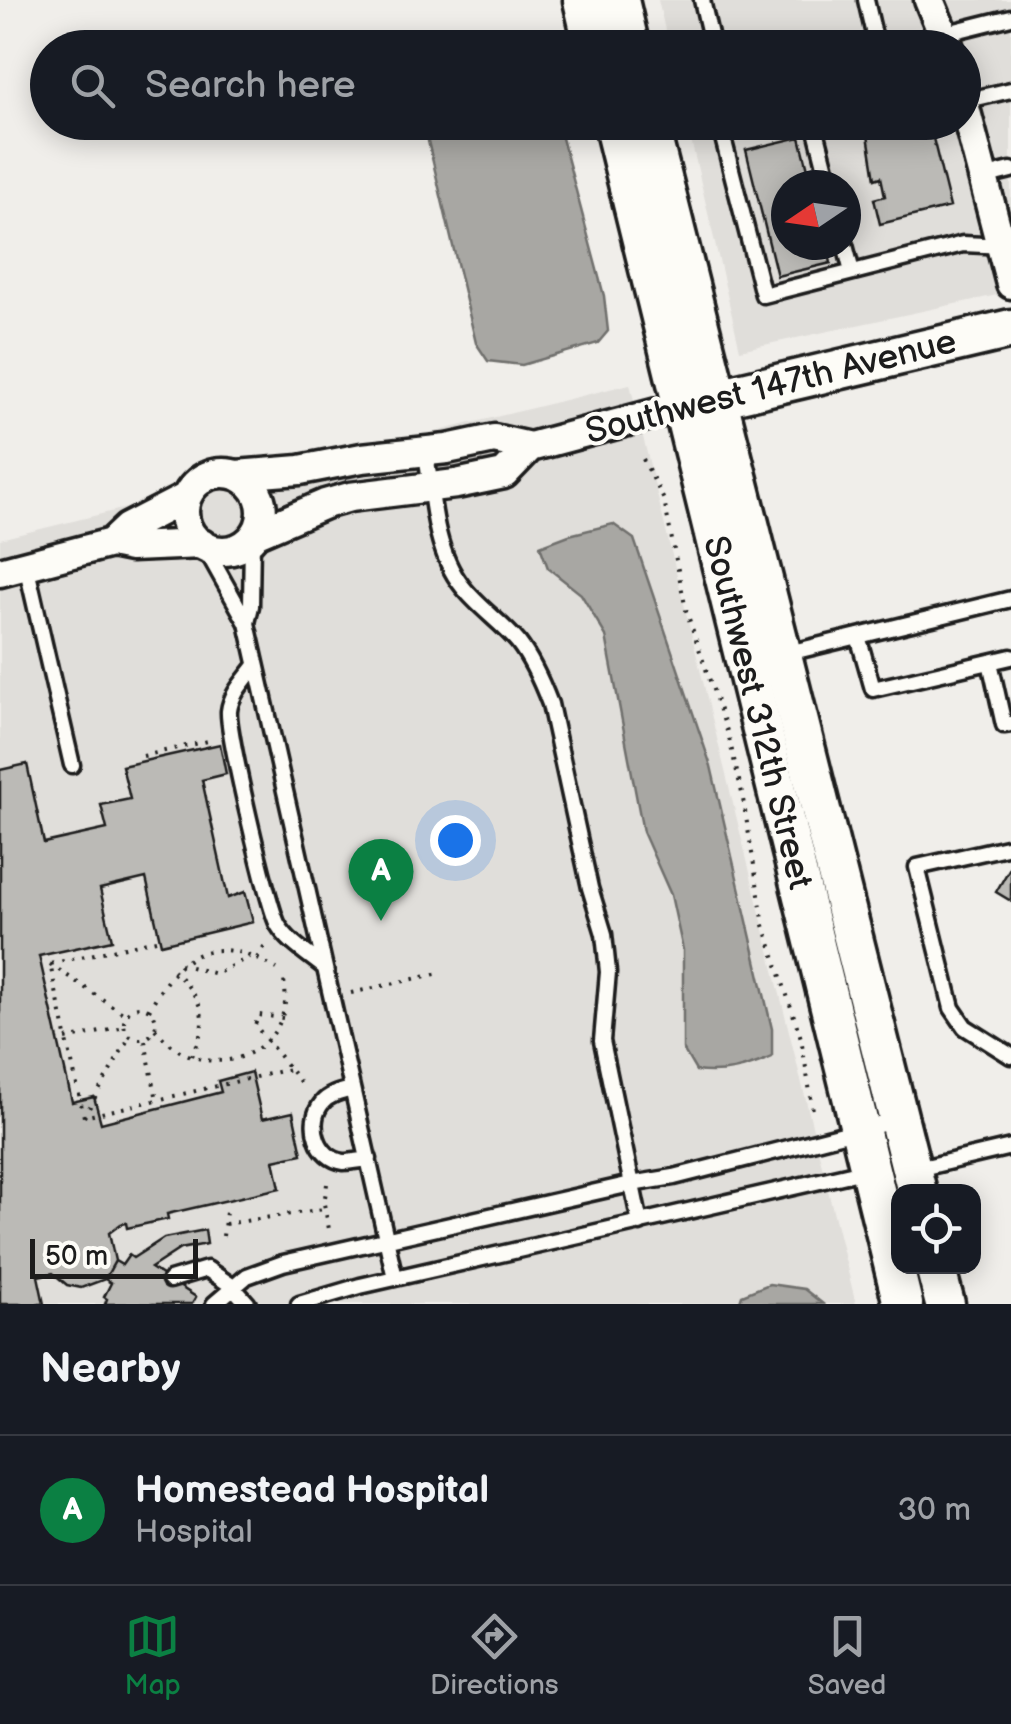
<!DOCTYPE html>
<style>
body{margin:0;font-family:"Balsamiq Sans",sans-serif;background:#242831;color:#f1f3f6}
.controls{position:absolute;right:30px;bottom:30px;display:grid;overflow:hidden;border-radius:20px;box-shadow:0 5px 25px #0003}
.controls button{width:90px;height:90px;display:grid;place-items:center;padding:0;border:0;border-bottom:2px solid #363941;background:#171b24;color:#f1f3f6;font:50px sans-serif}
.compass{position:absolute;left:771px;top:170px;width:90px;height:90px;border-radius:50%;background:#171b24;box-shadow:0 5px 25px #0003;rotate:257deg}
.scale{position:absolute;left:30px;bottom:25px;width:168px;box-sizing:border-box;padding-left:10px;border:5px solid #1c1c1c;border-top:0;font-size:28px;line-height:35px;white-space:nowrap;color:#1c1c1c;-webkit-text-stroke:8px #fdfcf7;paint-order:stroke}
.you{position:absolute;left:455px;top:840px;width:35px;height:35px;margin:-25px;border:8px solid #fff;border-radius:50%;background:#1a73e8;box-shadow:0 0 0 15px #1a73e833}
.badge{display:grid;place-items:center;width:65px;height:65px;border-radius:50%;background:#0b8043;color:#fff;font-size:32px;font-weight:700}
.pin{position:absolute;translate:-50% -82px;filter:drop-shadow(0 2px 5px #0008)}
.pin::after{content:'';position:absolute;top:52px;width:35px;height:30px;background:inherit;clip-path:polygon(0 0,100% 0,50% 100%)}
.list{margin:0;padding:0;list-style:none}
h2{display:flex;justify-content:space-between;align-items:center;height:130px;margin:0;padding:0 40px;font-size:42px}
h2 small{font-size:32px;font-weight:400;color:#9ea1a6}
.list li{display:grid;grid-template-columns:65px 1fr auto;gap:30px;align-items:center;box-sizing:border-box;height:150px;padding:0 40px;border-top:2px solid #363941}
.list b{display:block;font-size:38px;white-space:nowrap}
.list p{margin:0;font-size:32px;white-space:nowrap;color:#9ea1a6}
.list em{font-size:32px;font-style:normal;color:#9ea1a6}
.icon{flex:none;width:55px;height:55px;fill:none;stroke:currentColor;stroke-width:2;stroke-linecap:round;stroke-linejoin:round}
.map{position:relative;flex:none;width:1011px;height:1304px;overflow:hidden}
.search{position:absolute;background:#171b24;box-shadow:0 5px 25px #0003;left:30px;right:30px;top:30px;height:110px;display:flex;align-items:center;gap:25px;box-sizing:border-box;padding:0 35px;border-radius:55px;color:#9ea1a6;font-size:38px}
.sheet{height:280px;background:#171b24}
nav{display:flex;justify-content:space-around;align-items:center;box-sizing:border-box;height:140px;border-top:2px solid #363941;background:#171b24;font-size:28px;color:#9ea1a6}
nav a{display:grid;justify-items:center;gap:5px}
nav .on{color:#0b8043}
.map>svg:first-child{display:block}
</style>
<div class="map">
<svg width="1011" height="1304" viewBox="0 0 1011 1304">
<rect width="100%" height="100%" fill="#f0eeea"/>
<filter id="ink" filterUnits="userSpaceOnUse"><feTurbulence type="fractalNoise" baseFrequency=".01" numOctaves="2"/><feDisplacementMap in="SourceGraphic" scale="20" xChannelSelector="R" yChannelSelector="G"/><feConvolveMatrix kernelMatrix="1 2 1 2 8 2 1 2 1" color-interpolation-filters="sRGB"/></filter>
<g filter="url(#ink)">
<path fill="#e0deda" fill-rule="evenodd" d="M658,0H1011V292L740,350L687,123L964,122V48L669,47ZM786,185H846V245H786Z
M630,384L856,1304H0V539Z"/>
<path fill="#a8a7a3" stroke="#706f6d" stroke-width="2.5" d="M435,123H558L604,296L608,331L598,343L522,365L488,361L476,343L428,141Z
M613,524L634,539L711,766L772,1029V1057C747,1068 723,1075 696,1071L683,1049V950L671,895L643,832L606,636L581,594L548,568L540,546L569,535Z
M769,1284L804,1289L823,1304H739L742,1295Z"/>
<path fill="#bbbab6" stroke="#1c1c1c" stroke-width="2.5" d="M866,122H929L950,207L880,224L874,199L885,196L881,177L875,179Z
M800,137L812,185H786V245H827L831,263L777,276L746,150Z
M220,744L226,774L202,780L228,898L245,892L253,922L161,944L146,878L100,889L112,940L39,956L72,1102L94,1097L101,1123L221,1092L218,1081L251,1072L262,1119L293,1112L302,1154L274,1160L280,1188L167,1214L168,1219L127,1228L126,1223L121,1224L109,1233L115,1261L105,1279L81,1288L67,1285L53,1273L38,1276L44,1304H0V770L27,764L44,843L107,829L101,805L130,799L122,766Z
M1011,866V901L996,892Z
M205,1230L207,1244L180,1249L151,1268L196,1297L192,1304H105L107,1299L104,1297L111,1283L105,1279L115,1261L122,1265L129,1255L133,1258L164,1238Z"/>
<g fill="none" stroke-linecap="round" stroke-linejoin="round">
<defs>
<path id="lane" d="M702,0L713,48
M866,0L877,48
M887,48L1011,17
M964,101L1011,90
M719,122L763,295L963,244L1005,246
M814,122L830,185
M983,177L1011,170
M845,245L852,272
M426,452C432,495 434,551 462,586C478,607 501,622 518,642C532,660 542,683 550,704L590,888L604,934L608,972L602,1041L640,1223
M204,546L247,623L395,1278
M26,565L72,765
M247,623L251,606L252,538
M858,636L873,689L1011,657
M784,654L1011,599
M990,662L1004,725L1011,724
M256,665C246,679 231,693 229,711C227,732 268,906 278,925C288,942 308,954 324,967
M1011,846L917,867L952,1008L965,1027L1011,1056
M352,1089C341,1092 329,1094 322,1103C306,1122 317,1159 344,1162C351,1162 361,1160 369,1159
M913,1170L1011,1147
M170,1280L207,1269L232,1286L248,1304
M214,1304L247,1276L283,1263L631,1184L674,1177L898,1120
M299,1304L360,1286L868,1170"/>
<path id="street" d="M929,0L949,48
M964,104L1011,284
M184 512a39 39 0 1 1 78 0a39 39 0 1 1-78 0Z
M236,475L300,470L362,458L447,449L494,439L530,447L680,407
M255,534L325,504L350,497L456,484L504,474L530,447
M111,543L131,547L202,544
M0,572L111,543L127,528L187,497"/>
<g id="secondary">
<path d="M583,0L594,48"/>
<path d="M619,0L630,48"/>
<path id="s1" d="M613,122L903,1304"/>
<path d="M648,122L917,1192"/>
<path d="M697,403L1011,329"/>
<path d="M935,1266L945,1304"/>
</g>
</defs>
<use href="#lane" stroke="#1c1c1c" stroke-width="21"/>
<use href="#street" stroke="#1c1c1c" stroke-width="35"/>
<use href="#secondary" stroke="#1c1c1c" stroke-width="45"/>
<path stroke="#1c1c1c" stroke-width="4" stroke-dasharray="2.5 8" stroke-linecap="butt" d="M643,459L664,500L686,610L728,734L742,793L764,925L801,1038L814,1116
M143,756L208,741
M156,940L50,964L84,1117L290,1069
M257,958L265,946
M50,964L124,1014
M180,964L216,974L249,957
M173,970C202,999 211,1017 192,1056
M351,993L440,973
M124 1023a16 16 0 1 1 32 0a16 16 0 1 1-32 0Z
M149,1010C181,949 215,933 277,969
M283,1018L259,1015L255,1025L301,1083
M155,1029C164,1039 174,1049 186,1054C238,1077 295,1039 284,981
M66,1039L125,1027
M145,1041L157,1100
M84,1117L130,1036
M327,1184L324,1204L329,1229
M225,1224L324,1209
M223,1236L226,1212"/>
<use href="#lane" stroke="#fdfcf7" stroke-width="14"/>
<use href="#street" stroke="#fdfcf7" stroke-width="28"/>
<use href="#secondary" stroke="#fdfcf7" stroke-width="38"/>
</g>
</g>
<g text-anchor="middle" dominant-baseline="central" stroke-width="8" stroke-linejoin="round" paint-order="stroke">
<g font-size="35" fill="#1c1c1c" stroke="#fdfcf7">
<text transform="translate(771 387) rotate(-14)">Southwest 147th Avenue</text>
<text stroke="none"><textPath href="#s1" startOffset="608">Southwest 312th Street</textPath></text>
</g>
</g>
</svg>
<div class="controls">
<button><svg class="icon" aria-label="locate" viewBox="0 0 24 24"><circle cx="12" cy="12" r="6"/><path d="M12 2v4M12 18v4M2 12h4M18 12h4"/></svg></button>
</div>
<svg class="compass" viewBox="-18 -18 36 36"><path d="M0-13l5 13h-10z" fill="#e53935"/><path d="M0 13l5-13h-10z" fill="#9ea1a6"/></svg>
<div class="scale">50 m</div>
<div class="you"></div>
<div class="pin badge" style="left:381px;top:921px">A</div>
<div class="search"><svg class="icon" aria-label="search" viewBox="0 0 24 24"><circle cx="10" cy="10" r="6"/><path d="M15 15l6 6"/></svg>Search here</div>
</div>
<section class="sheet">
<h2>Nearby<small></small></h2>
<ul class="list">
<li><span class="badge">A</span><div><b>Homestead Hospital</b><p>Hospital</p></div><em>30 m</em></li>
</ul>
</section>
<nav>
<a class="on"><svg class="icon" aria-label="map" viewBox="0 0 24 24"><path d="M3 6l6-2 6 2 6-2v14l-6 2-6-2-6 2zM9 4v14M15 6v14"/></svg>Map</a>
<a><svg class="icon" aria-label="directions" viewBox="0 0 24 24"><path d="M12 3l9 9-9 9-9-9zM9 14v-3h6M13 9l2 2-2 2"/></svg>Directions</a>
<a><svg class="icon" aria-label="saved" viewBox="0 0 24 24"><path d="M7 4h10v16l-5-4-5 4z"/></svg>Saved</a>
</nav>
